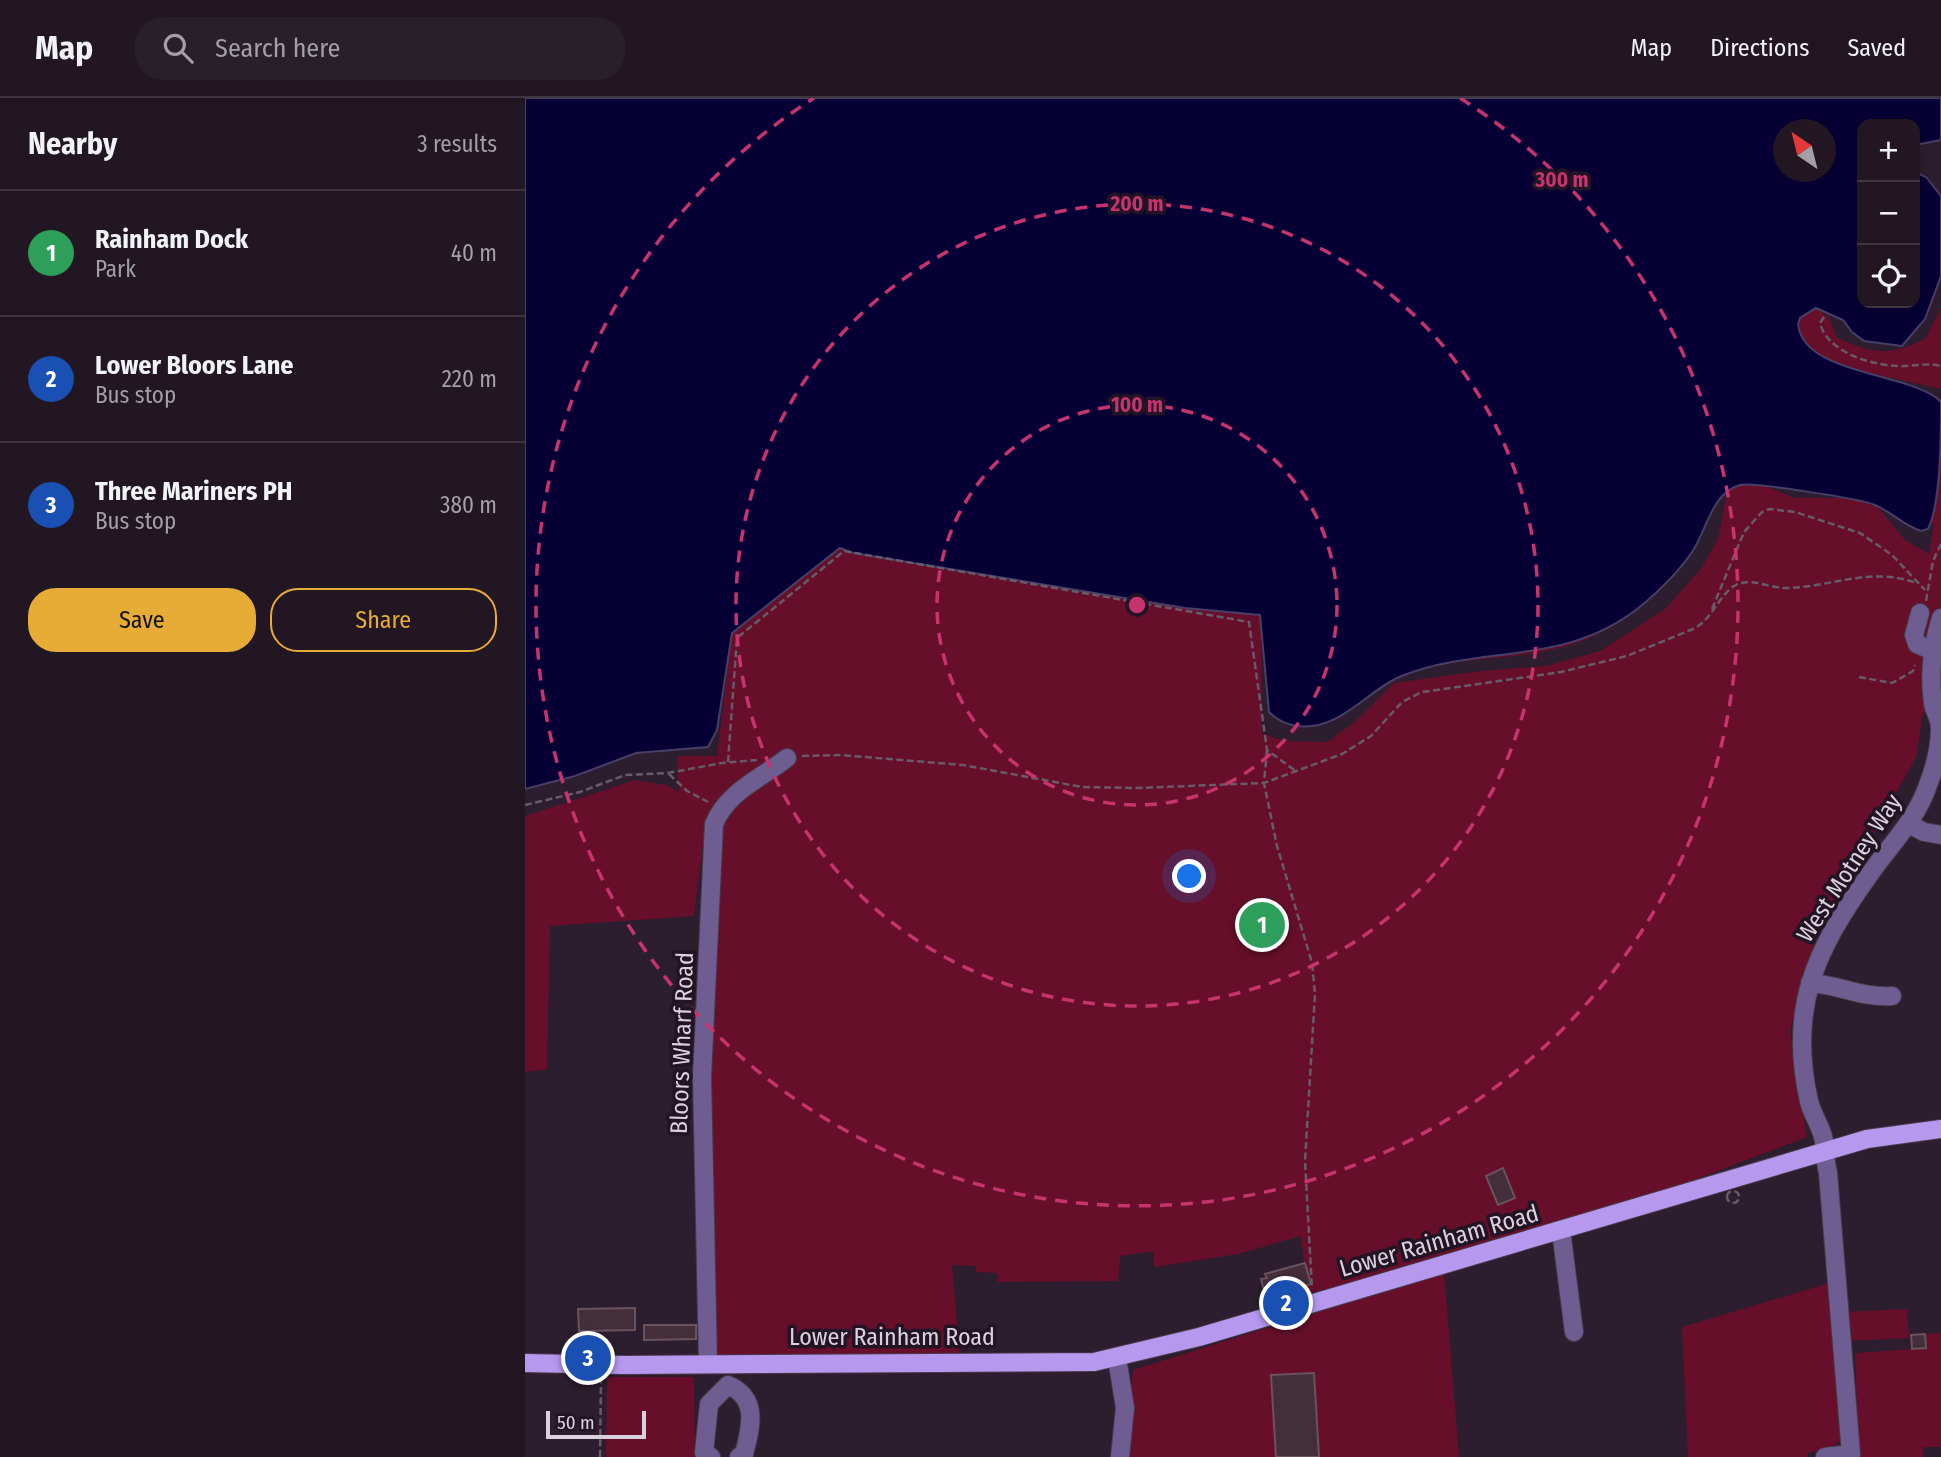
<!DOCTYPE html>
<meta charset="utf-8">
<style>
body{margin:0;font-family:"Fira Sans Condensed",sans-serif;background:#291f2a;color:#f1f3f6}
.controls{position:absolute;right:21px;top:21px;display:grid;overflow:hidden;border-radius:14px;box-shadow:0 4px 18px #0003}
.controls button{width:63px;height:63px;display:grid;place-items:center;padding:0;border:0;border-bottom:2px solid #3e3540;background:#211622;color:#f1f3f6;font:35px sans-serif}
.compass{position:absolute;left:1248px;top:21px;width:63px;height:63px;border-radius:50%;background:#211622;box-shadow:0 4px 18px #0003;rotate:325deg}
.scale{position:absolute;left:21px;bottom:18px;width:100px;box-sizing:border-box;padding-left:7px;border:4px solid #dbd1dc;border-top:0;font-size:19px;line-height:24px;white-space:nowrap;color:#dbd1dc;-webkit-text-stroke:5px #221424;paint-order:stroke}
.you{position:absolute;left:665px;top:779px;width:24px;height:24px;margin:-18px;border:5px solid #fff;border-radius:50%;background:#1a73e8;box-shadow:0 0 0 10px #1a73e833}
.badge{display:grid;place-items:center;width:46px;height:46px;border-radius:50%;background:#e6ac36;color:#fff;font-size:23px;font-weight:700}
.pin{position:absolute;translate:-50% -50%;border:4px solid #fff;box-shadow:0 2px 7px #0006}
.list{margin:0;padding:0;list-style:none}
h2{display:flex;justify-content:space-between;align-items:center;height:91px;margin:0;padding:0 28px;font-size:30px}
h2 small{font-size:23px;font-weight:400;color:#a29fa5}
.list li{display:grid;grid-template-columns:46px 1fr auto;gap:21px;align-items:center;box-sizing:border-box;height:126px;padding:0 28px;border-top:2px solid #3e3540}
.list b{display:block;font-size:26px;white-space:nowrap}
.list p{margin:0;font-size:23px;white-space:nowrap;color:#a29fa5}
.list em{font-size:23px;font-style:normal;color:#a29fa5}
.actions{display:flex;gap:14px;padding:21px 28px}
.actions a{flex:1;padding:16px 0;border:2px solid #e6ac36;border-radius:28px;text-align:center;font-size:24px;color:#e6ac36}
.actions .main{background:#e6ac36;color:#111}
.icon{flex:none;width:38px;height:38px;fill:none;stroke:currentColor;stroke-width:2;stroke-linecap:round;stroke-linejoin:round}
.map{position:relative;flex:none;width:1416px;height:1359px;overflow:hidden}
header{display:flex;align-items:center;gap:42px;box-sizing:border-box;height:98px;padding:0 35px;background:#211622;border-bottom:2px solid #3e3540}
header strong{font-size:33px}
nav{display:flex;gap:38px;margin-inline-start:auto;font-size:24px}
.search{width:490px;height:63px;background:#291f2a;display:flex;align-items:center;gap:18px;box-sizing:border-box;padding:0 24px;border-radius:28px;color:#a29fa5;font-size:26px}
main{display:flex}
aside{flex:1;background:#211622}
.map>svg:first-child{display:block}
</style>
<header>
<strong>Map</strong>
<div class="search"><svg class="icon" aria-label="search" viewBox="0 0 24 24"><circle cx="10" cy="10" r="6"/><path d="M15 15l6 6"/></svg>Search here</div>
<nav><a>Map</a><a>Directions</a><a>Saved</a></nav>
</header>
<main>
<aside>
<h2>Nearby<small>3 results</small></h2>
<ul class="list">
<li><span class="badge" style="background:#2e9e5b">1</span><div><b>Rainham Dock</b><p>Park</p></div><em>40 m</em></li>
<li><span class="badge" style="background:#1a4fb4">2</span><div><b>Lower Bloors Lane</b><p>Bus stop</p></div><em>220 m</em></li>
<li><span class="badge" style="background:#1a4fb4">3</span><div><b>Three Mariners PH</b><p>Bus stop</p></div><em>380 m</em></li>
</ul>
<div class="actions"><a class="main">Save</a><a>Share</a></div>
</aside>
<div class="map">
<svg width="1416" height="1359" viewBox="0 0 1416 1359">
<rect width="100%" height="100%" fill="#2c1e2e"/>
<path fill="#670f2a" fill-rule="evenodd" d="M0,0H571L761,125L1416,0V42L1390,47V26H1337V205H1390V74L1401,79L1416,98V178L1407,208L1377,248L1339,243L1327,234L1318,222L1294,212L1305,221L1311,239C1346,256 1366,259 1401,240L1416,209V291L1335,273L1399,293L1416,304V609L1398,615L1391,659L1292,836L1265,932L1282,1039L1143,1092L845,1183L782,1195L776,1138L713,1156L629,1169V1153L595,1158L593,1183L473,1184V1175L451,1174V1168L427,1167L435,1259L173,1263L178,746L169,818L25,828L22,971L0,974V718L110,682L141,687L154,694L152,658H192L203,571L192,632L183,649L111,655L50,678L0,691ZM1258,32H1300V74H1258ZM1238,387L1329,400H1270ZM1202,395L1193,441L1176,471L1140,511L1075,553L1021,568L956,573L869,585L831,623L802,644L758,643L737,635L736,531L744,614C756,626 770,630 787,628C822,624 847,589 880,577C938,555 1005,565 1062,541C1080,534 1096,522 1112,511C1133,495 1157,473 1170,450C1180,432 1186,408 1202,395ZM1351,407L1396,433L1409,425L1404,456L1380,442ZM978,1071L990,1100L973,1107L961,1078Z
M919,1174L934,1359H787L788,1275L746,1277L751,1359H600L608,1272Z
M1305,1185L1320,1339L1308,1349L1283,1355V1359H1163L1157,1229Z
M1382,1211L1384,1240L1321,1243L1318,1214Z
M1416,1235V1349H1398V1359H1334L1330,1255L1401,1250L1400,1236Z
M82,1279H169L170,1359H81Z"/>
<path fill="#070035" stroke="#473f67" stroke-width="2" fill-rule="evenodd" d="M0,0H1416V42L1390,47V26H1337V205H1390V74L1401,79L1416,98V178L1400,221L1377,248L1339,243L1327,234L1318,222L1291,210L1275,220L1273,226C1278,278 1388,274 1416,304C1416,337 1416,405 1403,431L1396,433C1379,428 1367,414 1350,407C1337,401 1227,384 1215,387C1187,394 1181,434 1167,454C1153,475 1135,492 1116,508C1040,569 962,546 879,577C847,589 822,624 787,628C770,630 756,626 744,614L735,517L660,510L328,455L315,450L207,535L192,632L183,649L111,655L50,678L0,691ZM1258,32H1300V74H1258Z"/>
<path fill="#432e39" stroke="#6a525e" stroke-width="2" d="M978,1070L990,1100L973,1107L961,1078Z
M780,1165L786,1186L741,1199L736,1181L742,1180L740,1176Z
M110,1210V1232L54,1233L53,1211Z
M119,1227H171V1241L119,1242Z
M1400,1236L1401,1250L1387,1251L1386,1237Z
M789,1275L794,1359H751L746,1277Z"/>
<g fill="none" stroke-linecap="round" stroke-linejoin="round">
<defs>
<path id="minor" d="M1395,515L1389,537L1392,546L1408,553
M1384,726L1399,734L1416,737
M1285,885C1316,887 1336,900 1367,898
M1036,1132L1049,1234
M592,1260L600,1310L595,1359
M183,1266L177,979L189,726C203,693 235,681 262,660
M203,1287C234,1300 226,1329 219,1356L214,1359
M186,1359L179,1354L184,1306L203,1287
M1300,1359L1326,1356L1303,1075C1300,1063 1300,1054 1299,1043C1297,1029 1287,1017 1284,1003C1263,911 1290,853 1342,780C1363,749 1391,723 1403,687C1410,669 1415,649 1415,630C1415,619 1409,614 1408,605C1404,576 1407,548 1416,520"/>
<path id="major" d="M0,1265L98,1267L569,1264L674,1239L1342,1041L1416,1031"/>
</defs>
<use href="#minor" stroke="#483b4a" stroke-width="20"/>
<use href="#major" stroke="#483b4a" stroke-width="20"/>
<path stroke="#685b69" stroke-width="2.5" stroke-dasharray="7 3.5" stroke-linecap="butt" d="M1299,219L1295,225C1302,254 1346,267 1372,268C1387,269 1401,264 1416,268
M1401,503L1408,463L1416,446
M1187,511L1219,434L1237,414L1245,411L1270,414L1335,435L1367,457L1400,492
M1334,579L1367,585L1388,573L1390,567
M742,652L739,685L752,748L787,865L790,896L780,1063L787,1191
M277,658L315,657L438,667L557,689L612,690L739,685L817,656L846,638L877,604L897,594L1036,574L1102,558L1168,531C1187,522 1192,500 1209,488C1225,478 1245,491 1262,490C1307,489 1346,468 1391,485
M203,664L212,540L319,453L724,524L742,652L772,674
M144,676L162,693L183,704
M0,707L55,694L100,677L143,675L197,665L232,662
M1202 1099a6 6 0 1 1 12 0a6 6 0 1 1-12 0Z
M75,1359L76,1281"/>
<use href="#minor" stroke="#6e5d90" stroke-width="18"/>
<use href="#major" stroke="#b699ef" stroke-width="18"/>
</g>
<g fill="none" stroke="#c6346e" stroke-width="3.5" stroke-dasharray="12 9">
<circle cx="612" cy="507" r="200"/>
<circle cx="612" cy="507" r="401"/>
<path d="M935 0A601 601 0 1 1 289 0"/>
</g>
<g text-anchor="middle" dominant-baseline="central" stroke-width="7" stroke-linejoin="round" paint-order="stroke">
<g font-size="24" fill="#dbd1dc" stroke="#221424">
<text transform="translate(1324 770) rotate(-57)">West Motney Way</text>
<text transform="translate(157 945) rotate(-88)">Bloors Wharf Road</text>
<text transform="translate(914 1143) rotate(-16)">Lower Rainham Road</text>
<text x="367" y="1239">Lower Rainham Road</text>
</g>
</g>
<circle cx="612" cy="507" r="10" fill="#c6346e" stroke="#221424" stroke-width="3.5"/>
<g font-size="21" text-anchor="middle" font-weight="bold" fill="#c6346e" stroke="#221424" stroke-width="7" stroke-linejoin="round" paint-order="stroke">
<text x="1037" y="89">300 m</text>
<text x="612" y="113">200 m</text>
<text x="612" y="314">100 m</text>
</g>
</svg>
<div class="controls">
<button>+</button>
<button>−</button>
<button><svg class="icon" aria-label="locate" viewBox="0 0 24 24"><circle cx="12" cy="12" r="6"/><path d="M12 2v4M12 18v4M2 12h4M18 12h4"/></svg></button>
</div>
<svg class="compass" viewBox="-18 -18 36 36"><path d="M0-13l5 13h-10z" fill="#e53935"/><path d="M0 13l5-13h-10z" fill="#a29fa5"/></svg>
<div class="scale">50 m</div>
<div class="you"></div>
<div class="pin badge" style="left:737px;top:827px;background:#2e9e5b">1</div>
<div class="pin badge" style="left:761px;top:1205px;background:#1a4fb4">2</div>
<div class="pin badge" style="left:63px;top:1260px;background:#1a4fb4">3</div>
</div>
</main>
